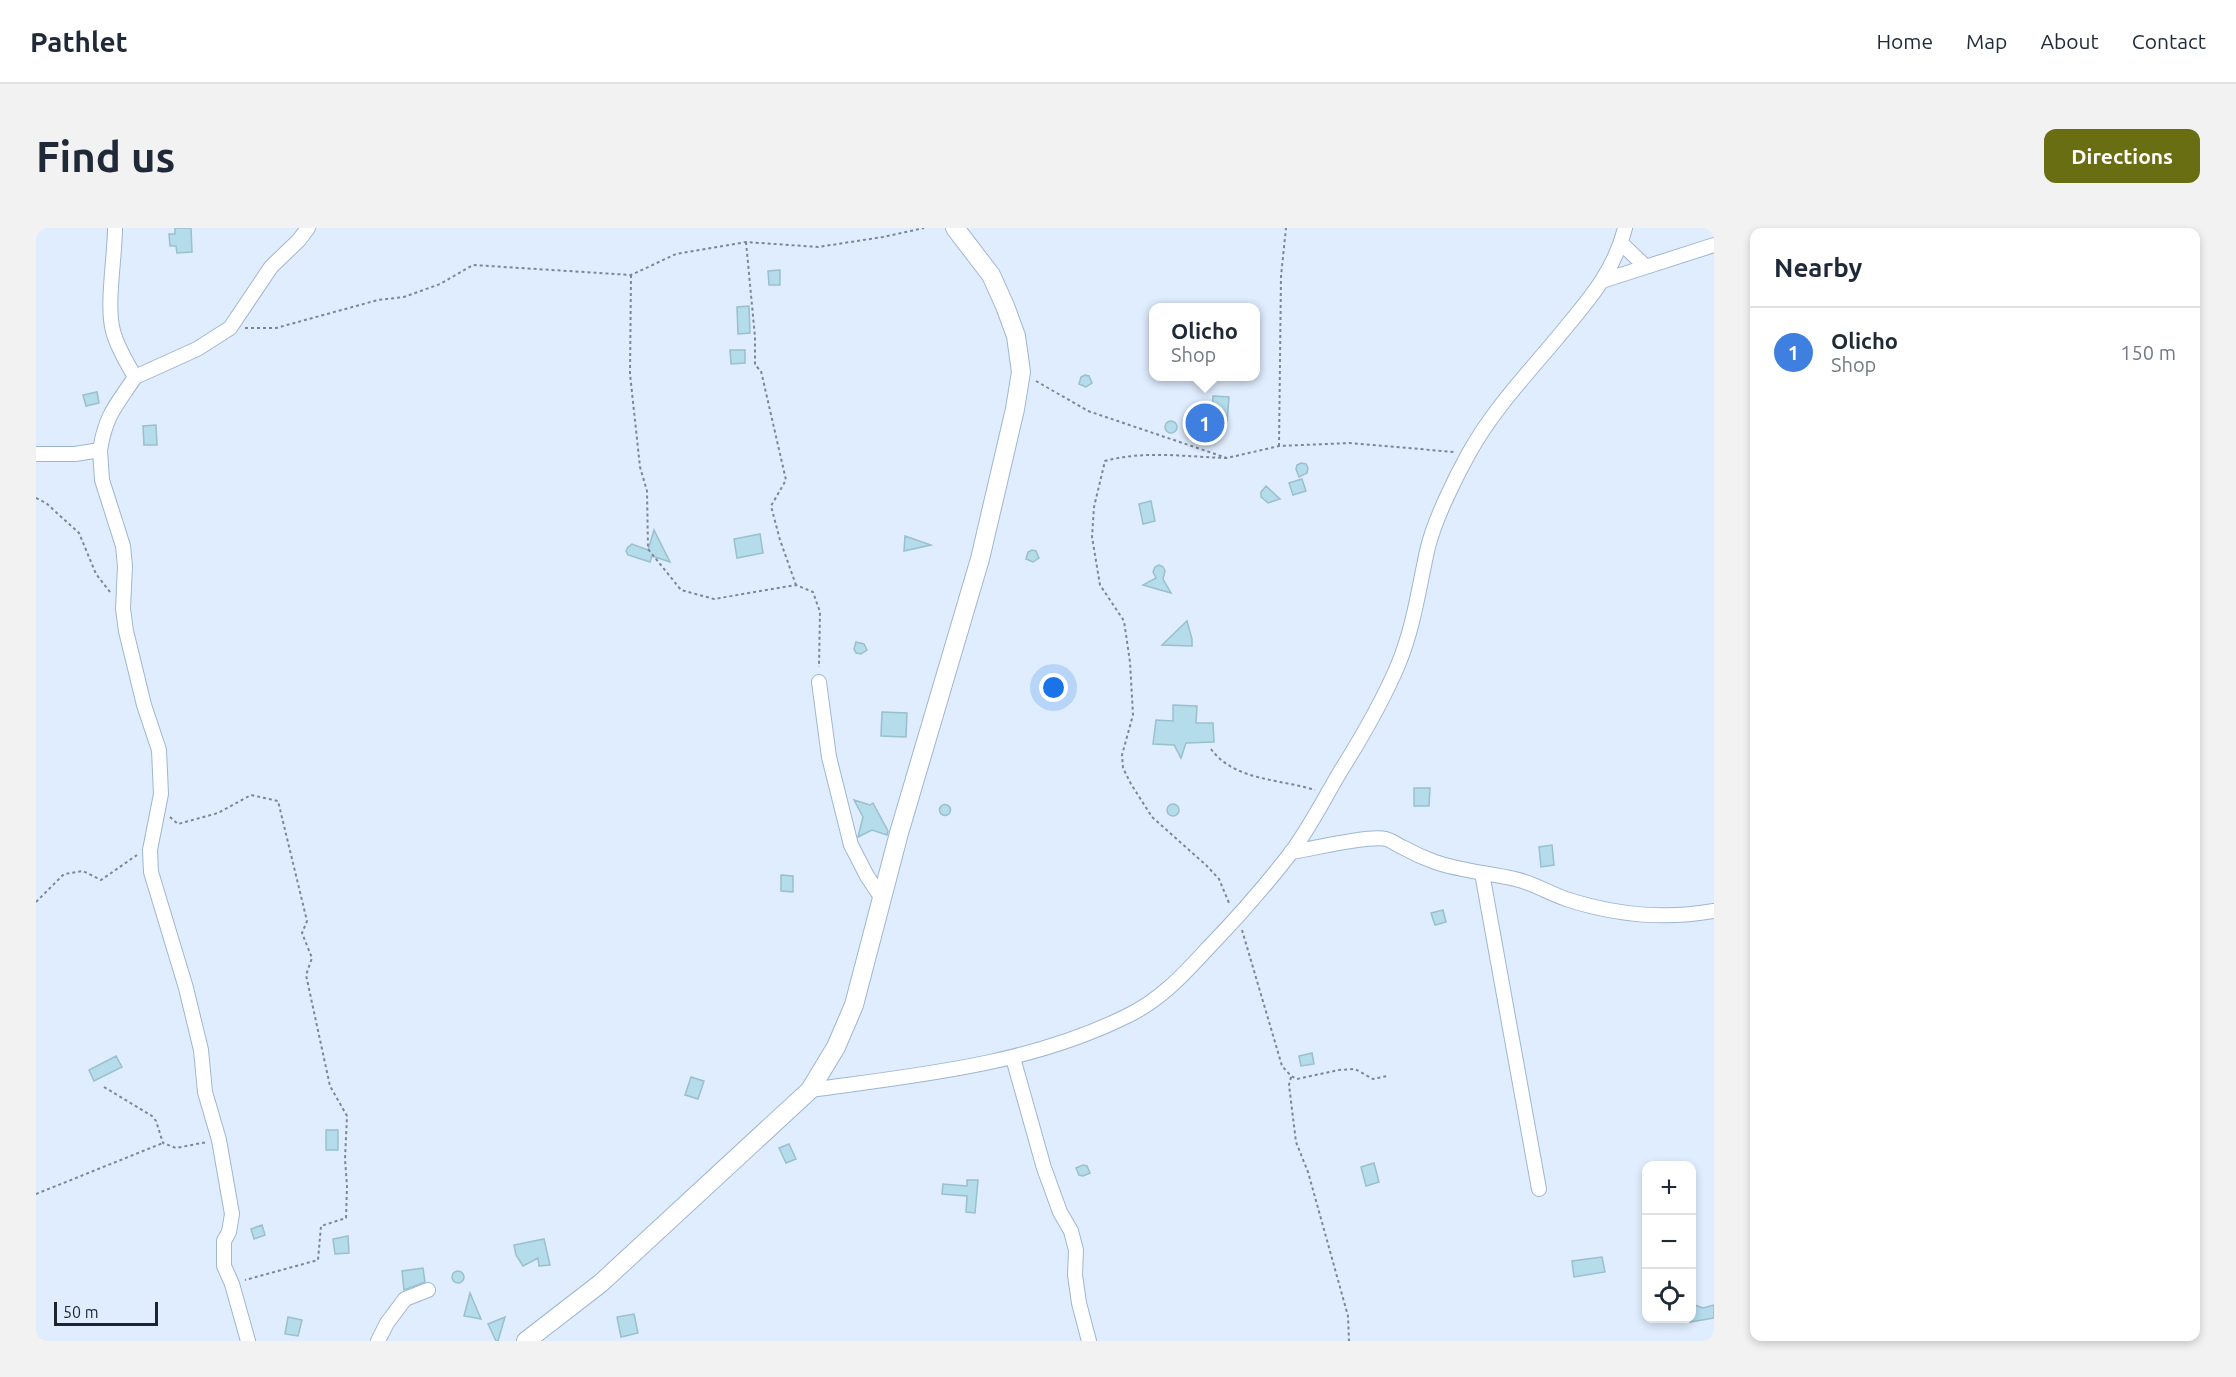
<!DOCTYPE html>
<meta charset="utf-8">
<style>
body{margin:0;font-family:Ubuntu,sans-serif;background:#f2f2f3;color:#1f2937}
.controls{position:absolute;right:18px;bottom:18px;display:grid;overflow:hidden;border-radius:12px;box-shadow:0 3px 9px #0003}
.controls button{width:54px;height:54px;display:grid;place-items:center;padding:0;border:0;border-bottom:2px solid #e0e1e3;background:#fff;color:#1f2937;font:30px sans-serif}
.scale{position:absolute;left:18px;bottom:15px;width:104px;box-sizing:border-box;padding-left:6px;border:3px solid #1c252f;border-top:0;font-size:16px;line-height:21px;white-space:nowrap;color:#1c252f;-webkit-text-stroke:4px #dfedfe;paint-order:stroke}
.you{position:absolute;left:1018px;top:460px;width:21px;height:21px;margin:-15px;border:4px solid #fff;border-radius:50%;background:#1a73e8;box-shadow:0 0 0 9px #1a73e833}
.badge{display:grid;place-items:center;width:39px;height:39px;border-radius:50%;background:#6a6e12;color:#fff;font-size:20px;font-weight:700}
.pin{position:absolute;translate:-50% -50%;border:3px solid #fff;box-shadow:0 2px 6px #0006}
.popup{position:absolute;left:1113px;top:75px;width:111px;height:78px;box-sizing:border-box;display:grid;place-content:center;border-radius:12px;background:#fff;filter:drop-shadow(0 2px 4px #0005);font-size:20px;white-space:nowrap;color:#747a83}
.popup b{font-size:22px;color:#1f2937}
.popup::after{content:'';position:absolute;left:50%;top:100%;margin-left:-12px;border:12px solid transparent;border-top-color:#fff}
.list{margin:0;padding:0;list-style:none}
h2{display:flex;justify-content:space-between;align-items:center;height:78px;margin:0;padding:0 24px;font-size:26px}
h2 small{font-size:20px;font-weight:400;color:#747a83}
.list li{display:grid;grid-template-columns:39px 1fr auto;gap:18px;align-items:center;box-sizing:border-box;height:90px;padding:0 24px;border-top:2px solid #e0e1e3}
.list b{display:block;font-size:22px;white-space:nowrap}
.list p{margin:0;font-size:20px;white-space:nowrap;color:#747a83}
.list em{font-size:20px;font-style:normal;color:#747a83}
.icon{flex:none;width:33px;height:33px;fill:none;stroke:currentColor;stroke-width:2;stroke-linecap:round;stroke-linejoin:round}
.map{position:relative;flex:none;width:1678px;height:1113px;overflow:hidden;border-radius:12px}
header{display:flex;align-items:center;gap:36px;box-sizing:border-box;height:84px;padding:0 30px;background:#fff;border-bottom:2px solid #e0e1e3}
header strong{font-size:28px}
nav{display:flex;gap:33px;margin-inline-start:auto;font-size:21px}
.intro{display:flex;align-items:center;justify-content:space-between;box-sizing:border-box;height:144px;padding:0 36px}
h1{margin:0;font-size:42px}
.button{padding:15px 27px;border-radius:12px;background:#6a6e12;color:#fff;font-size:21px;font-weight:700}
main{display:flex;gap:36px;padding:0 36px}
aside{flex:1;background:#fff;border-radius:12px;box-shadow:0 3px 9px #0003}
.map>svg:first-child{display:block}
</style>
<header>
<strong>Pathlet</strong>
<nav><a>Home</a><a>Map</a><a>About</a><a>Contact</a></nav>
</header>
<div class="intro"><h1>Find us</h1><a class="button">Directions</a></div>
<main>
<div class="map">
<svg width="1678" height="1113" viewBox="0 0 1678 1113">
<rect width="100%" height="100%" fill="#dfedfe"/>
<path fill="#b5dceb" stroke="#9abfce" stroke-width="1.5" d="M139,0H155L156,24L141,25L140,18H134L133,6H139Z
M744,42V57H733L732,43Z
M713,78L714,105L702,106L701,79Z
M694,122H709V135L695,136Z
M1049,147L1053,148L1056,155L1050,159L1043,156L1045,149Z
M61,164L63,175L50,178L47,167Z
M1177,168L1193,169L1191,195L1176,194Z
M1129 199a6 6 0 1 1 12 0a6 6 0 1 1-12 0Z
M120,197L121,217H108L107,198Z
M1265,235L1270,236L1272,240L1271,245L1263,249L1260,241L1261,237Z
M1266,251L1270,263L1257,267L1253,255Z
M1230,258L1244,271L1232,275L1225,269V264Z
M1115,273L1119,293L1107,296L1103,276Z
M618,302L634,334L616,328L614,334L592,327L590,323L592,319L596,316L612,322Z
M724,306L727,325L701,330L698,311Z
M869,308L895,317L868,323Z
M996,322L1000,323L1003,330L997,334L990,331L992,324Z
M1123,337L1127,339L1129,343L1127,351L1135,365L1107,357L1120,350L1117,344L1119,339Z
M1151,393L1156,411V418L1126,417Z
M820,414L828,416L831,422L825,426L820,425L818,421Z
M1137,477L1161,478L1160,495H1177L1178,514L1150,515L1145,530L1138,517L1117,516L1120,492L1137,493Z
M846,484L871,485L870,509L845,508Z
M1378,560H1394L1393,578H1378Z
M818,572L834,577L837,575L852,603L851,607L836,602L822,609L827,589Z
M1131 582a6 6 0 1 1 12 0a6 6 0 1 1-12 0Z
M903.5 582a5.5 5.5 0 1 1 11 0a5.5 5.5 0 1 1-11 0Z
M1516,617L1518,637L1505,639L1503,619Z
M745,647L757,648V664L745,663Z
M1407,682L1410,694L1399,697L1395,685Z
M1276,825L1278,836L1265,838L1263,828Z
M80,828L86,839L58,853L53,842Z
M655,849L668,853L662,871L649,867Z
M290,902H302V922H290Z
M753,916L760,931L750,935L743,920Z
M1338,935L1343,954L1330,958L1325,939Z
M1047,937L1051,938L1054,945L1047,948L1043,947L1040,940Z
M931,952H942L939,985L930,984L931,968L906,966L907,956L931,958Z
M226,997L229,1007L218,1011L215,1001Z
M312,1008L313,1025L299,1026L297,1011Z
M508,1011L514,1037L503,1038L502,1030L487,1038L480,1027L478,1017Z
M1566,1029L1569,1044L1538,1049L1536,1033Z
M387,1040L389,1054L368,1062L366,1043Z
M416 1049a6 6 0 1 1 12 0a6 6 0 1 1-12 0Z
M434,1065L445,1091L428,1088Z
M1656,1076L1667,1080L1678,1077V1090L1654,1094L1658,1085Z
M598,1086L602,1105L585,1109L581,1089Z
M252,1089L266,1092L262,1108L249,1106Z
M469,1089L462,1113H460L452,1096Z"/>
<g fill="none" stroke-linecap="round" stroke-linejoin="round">
<defs>
<path id="minor" d="M1585,15L1610,39
M1569,52L1678,17
M99,149L161,121L194,100L235,39L263,12L272,0
M64,222L66,252L87,318L89,338L87,381L90,403L108,477L123,522L125,566L114,622L115,644L150,760L165,822L169,864L183,912L196,986L193,1004L188,1013V1038L196,1056L212,1113
M0,226H39L64,222C70,186 80,178 99,149C91,135 81,119 77,103C70,77 79,29 79,0
M783,454L793,529L815,617L831,648L845,669
M1255,624C1276,621 1332,607 1350,611C1355,612 1361,617 1366,619C1377,625 1388,630 1399,634C1425,643 1453,645 1479,651C1497,655 1513,665 1530,671C1579,687 1627,692 1678,683
M1446,645L1503,961
M977,830L1008,940L1024,984L1035,1003L1040,1022L1039,1047L1043,1075L1053,1113
M774,862C882,847 992,837 1091,788C1125,772 1149,745 1174,718C1202,689 1229,658 1254,626C1273,601 1288,571 1304,544C1326,509 1346,475 1362,437C1378,399 1383,358 1392,319C1399,291 1419,250 1433,225C1459,178 1498,139 1531,98C1557,67 1579,40 1589,0
M342,1113L351,1095L369,1071L392,1062"/>
<path id="tertiary" d="M490,1113L565,1055L774,862L800,819L818,777L863,605L944,331L979,181L985,144L980,108L969,78L955,47L919,0"/>
</defs>
<use href="#minor" stroke="#9fb6d1" stroke-width="16"/>
<use href="#tertiary" stroke="#9fb6d1" stroke-width="20"/>
<path stroke="#7c8794" stroke-width="2" stroke-dasharray="3 3" stroke-linecap="butt" d="M710,14L719,109V137L725,143L750,252L735,278L744,312L760,357
M595,47L594,146L604,239L611,263L612,321L645,362L678,371L760,357L777,364L784,384L783,439
M209,100H240L342,72L368,69L404,56L437,37L595,47L640,26L710,14L782,19L847,9L888,0
M1000,153L1052,183L1191,230L1243,218L1314,215L1418,224
M1243,218L1245,48L1250,0
M1191,230C1151,229 1109,222 1069,233L1058,279L1056,309L1064,357L1088,393L1094,434L1097,487L1086,527L1087,540L1095,556L1116,589L1170,637L1183,651L1193,675
M0,270L10,275L43,305L60,346L74,364
M1175,521C1198,553 1245,551 1279,562
M134,589L142,596L182,585L215,567L242,573L271,693L266,705L276,730L270,747L294,858L311,888L309,931L311,958L310,990L285,998L282,1032L209,1052
M0,674L28,646L47,643L65,652L101,627
M1206,702L1246,838L1255,848L1261,851L1303,842L1319,841L1337,851L1351,848
M1255,849L1253,857L1260,914L1272,944L1312,1088L1313,1113
M68,859L116,888L120,893L127,915L140,920L171,914
M0,966L127,915"/>
<use href="#minor" stroke="#fff" stroke-width="14"/>
<use href="#tertiary" stroke="#fff" stroke-width="18"/>
</g>
</svg>
<div class="controls">
<button>+</button>
<button>−</button>
<button><svg class="icon" aria-label="locate" viewBox="0 0 24 24"><circle cx="12" cy="12" r="6"/><path d="M12 2v4M12 18v4M2 12h4M18 12h4"/></svg></button>
</div>
<div class="scale">50 m</div>
<div class="you"></div>
<div class="pin badge" style="left:1169px;top:195px;background:#3f7fe0">1</div>
<div class="popup"><b>Olicho</b>Shop</div>
</div>
<aside>
<h2>Nearby<small></small></h2>
<ul class="list">
<li><span class="badge" style="background:#3f7fe0">1</span><div><b>Olicho</b><p>Shop</p></div><em>150 m</em></li>
</ul>
</aside>
</main>
